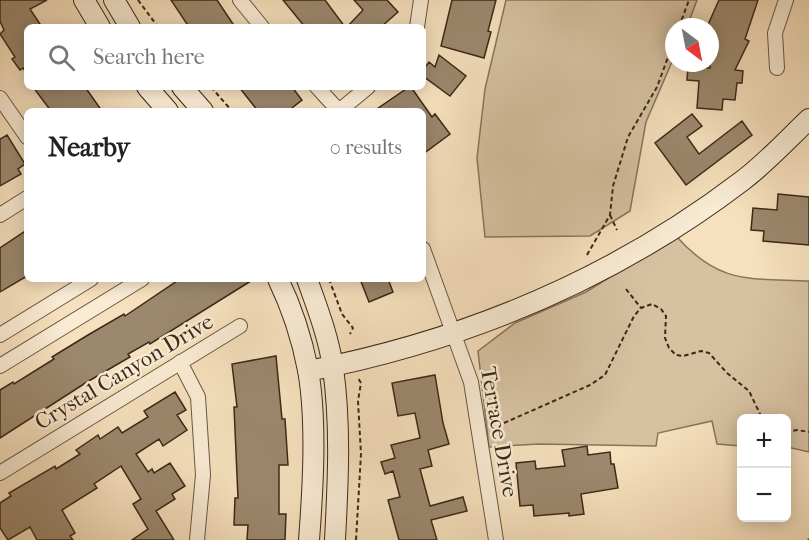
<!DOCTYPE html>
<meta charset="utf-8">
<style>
body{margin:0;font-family:"IM FELL French Canon",serif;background:#f6f6f6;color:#222}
.controls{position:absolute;right:18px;bottom:18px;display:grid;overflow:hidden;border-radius:9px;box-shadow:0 3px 15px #0003}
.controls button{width:54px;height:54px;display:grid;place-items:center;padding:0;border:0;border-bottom:2px solid #e0e0e0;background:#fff;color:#222;font:30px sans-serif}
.compass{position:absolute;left:665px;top:18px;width:54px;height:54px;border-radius:50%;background:#fff;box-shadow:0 3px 15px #0003;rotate:148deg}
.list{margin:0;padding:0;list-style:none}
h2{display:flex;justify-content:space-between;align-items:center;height:78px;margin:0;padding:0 24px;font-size:26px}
h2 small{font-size:20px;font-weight:400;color:#767676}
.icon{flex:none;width:33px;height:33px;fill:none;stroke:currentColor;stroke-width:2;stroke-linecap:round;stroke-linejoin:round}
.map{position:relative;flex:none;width:809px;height:540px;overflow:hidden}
.search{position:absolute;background:#fff;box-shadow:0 3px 15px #0003;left:24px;top:24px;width:402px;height:66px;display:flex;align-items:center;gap:15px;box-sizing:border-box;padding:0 21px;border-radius:9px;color:#767676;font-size:22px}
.panel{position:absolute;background:#fff;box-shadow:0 3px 15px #0003;left:24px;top:108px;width:402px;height:174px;border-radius:9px}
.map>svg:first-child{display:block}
</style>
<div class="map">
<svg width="809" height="540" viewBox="0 0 809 540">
<rect width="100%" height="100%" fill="#f6e0bd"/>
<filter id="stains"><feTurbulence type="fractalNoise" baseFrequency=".00333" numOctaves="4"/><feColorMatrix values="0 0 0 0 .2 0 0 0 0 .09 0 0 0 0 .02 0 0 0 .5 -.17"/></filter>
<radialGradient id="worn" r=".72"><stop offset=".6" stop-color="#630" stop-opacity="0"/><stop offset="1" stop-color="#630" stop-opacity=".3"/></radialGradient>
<path fill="#d6c1a1" stroke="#88755c" stroke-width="1.5" d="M506,0H697L687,27H674V57L646,122L630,211L590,236L485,237L477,158L485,89Z
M676,236C720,285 748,278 809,281V452L787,447L786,418H742L741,446L717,444L712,421L658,433L656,446L539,444L489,447L478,351L515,323L586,292Z"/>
<path fill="#9c886e" stroke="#3b2918" stroke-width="1.5" d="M0,0H47L30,9L42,27H27V74L23,68L20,70L12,59L15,57L0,34L4,30L0,21Z
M171,0H217L235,27H189Z
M283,0H325L345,27H305Z
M354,0H387L398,12L381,27H347L363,10Z
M452,0H496L488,31L491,32L484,58L441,46Z
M719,0H758L745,39L749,41L735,70L743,71L742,83H737L735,100L723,99L722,110L697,108L699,81L687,80L688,66L710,68V27H707Z
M439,55L466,76L450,96L423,76V70L429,62L435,67Z
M33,87H85L102,111H51Z
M239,87H292L302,100L288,111H258Z
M409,87H411L432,117L435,114L450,134L423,154V111H374Z
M692,114L702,126L687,137L699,154L742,121L752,135L686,185L655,143Z
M7,135L25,164L18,169L21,174L0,186V139Z
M778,194L809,197V245L763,241L764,231L751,230L753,208L777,210Z
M27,230V276L0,292V248Z
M180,279H254L150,344L149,342L128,354L130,357L87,382L0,438V390L13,382L14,384L54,359L52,357L88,335L124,314L125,316Z
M360,279H388L393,292L369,302Z
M276,356L282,419H285L288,465H279V514H286L285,540H247L248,525H234L235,498H238L234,407H237L232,364Z
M435,375L443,423L449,444L428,450L432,466L420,469L430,506L463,497L467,511L431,520L437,540H399L388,500L400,497L393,471L385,474L381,462L395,458L391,445L420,438L415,413L398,416L392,383Z
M175,392L186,410L177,415L187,430L163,446L159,439L136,454L148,472L152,469L154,473L170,463L185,486L172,494L175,499L156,511L174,540H132L148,529L133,504L141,499L121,466L94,484L97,488L62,510L75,533L70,536L73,540H37L30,527L8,540L0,528V503L11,496L9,493L55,466L56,469L80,454L76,450L98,435L100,439L118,427L122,433L148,417L144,411Z
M587,446L588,455L610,452L611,464H614L618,488L581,494L584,514L569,516V513L534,516L533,505L520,506L516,463L535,461L536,469L565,466L562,450Z"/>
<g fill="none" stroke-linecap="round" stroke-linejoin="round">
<defs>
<path id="street" d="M240,0L262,27
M417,27L421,0
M777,68L775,33L786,0
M317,87L339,111
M0,98L27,137
M339,111L368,87
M0,215L27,198
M423,249L471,382L496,540
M0,335L91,279
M180,362L198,397L203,475L197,540
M0,366L142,279
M0,473L240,326"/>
<path id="secondary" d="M84,0L100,27
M114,0L130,27
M147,87L168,111
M182,87L203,111
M278,279C292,308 302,339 308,370C317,421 313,488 309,540
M307,279C317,307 329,338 333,368C341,425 338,483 335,540
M308,371C468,340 612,280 742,181C766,163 787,140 809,119"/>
</defs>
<use href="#street" stroke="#6a5741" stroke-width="16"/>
<use href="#secondary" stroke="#3b2918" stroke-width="22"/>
<path stroke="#3b2918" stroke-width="2" stroke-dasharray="4.5 3" stroke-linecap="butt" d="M138,0L158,27
M679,27L689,0
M211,87L232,111
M610,215L617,230
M587,255L610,215L613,186L628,137L657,87L674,41
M329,279L342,314L353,328L350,334
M626,289L641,308
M504,423L590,385L605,375L634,316L641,308L652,304L661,309L666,316L665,338L669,348L676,355L683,356L701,351L709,353L727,373L749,391L762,418
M786,432L797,430L809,432
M356,540L361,454L358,401L361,383L358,378
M808,540L809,539"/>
<use href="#street" stroke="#f9ebd4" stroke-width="14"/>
<use href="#secondary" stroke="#f9ebd4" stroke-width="20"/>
</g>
<g text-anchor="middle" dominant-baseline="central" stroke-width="5" stroke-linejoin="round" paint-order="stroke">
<g font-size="22" fill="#3b2918" stroke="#f9ebd4">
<text transform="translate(124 372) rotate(-31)">Crystal Canyon Drive</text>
<text transform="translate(499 432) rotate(80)">Terrace Drive</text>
</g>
</g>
<rect width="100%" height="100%" filter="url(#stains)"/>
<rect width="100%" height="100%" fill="url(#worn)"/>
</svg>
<div class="controls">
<button>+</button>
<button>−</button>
</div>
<svg class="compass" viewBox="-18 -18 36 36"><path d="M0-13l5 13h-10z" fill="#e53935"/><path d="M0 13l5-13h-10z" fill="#767676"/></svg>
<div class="search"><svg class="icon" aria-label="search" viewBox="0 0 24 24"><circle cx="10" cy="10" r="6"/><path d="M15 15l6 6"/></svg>Search here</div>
<section class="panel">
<h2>Nearby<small>0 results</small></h2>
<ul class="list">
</ul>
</section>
</div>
